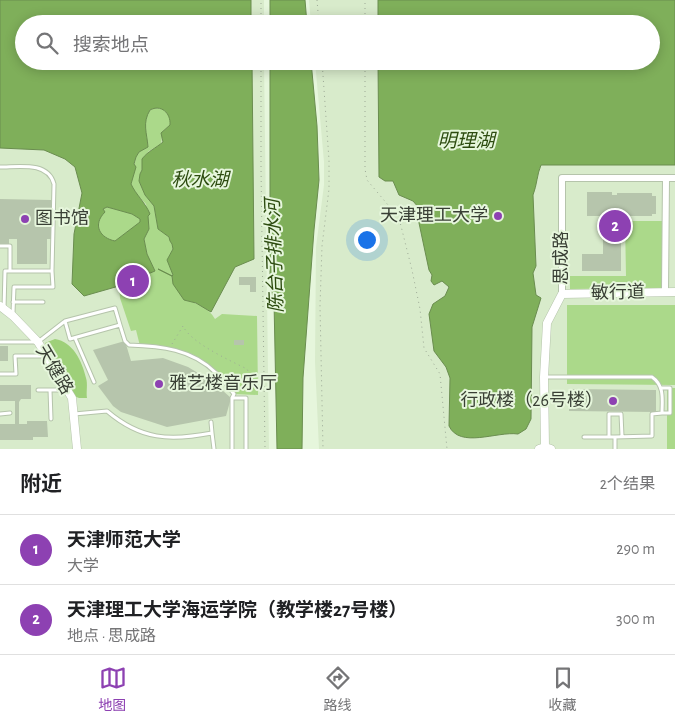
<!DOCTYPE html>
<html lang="zh">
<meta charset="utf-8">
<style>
body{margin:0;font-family:"Alegreya Sans","Noto Sans SC",sans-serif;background:#f2f2f2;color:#202124}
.you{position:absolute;left:366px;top:239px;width:18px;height:18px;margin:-12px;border:4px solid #fff;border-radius:50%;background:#1a73e8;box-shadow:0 0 0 8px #1a73e833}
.badge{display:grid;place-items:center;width:32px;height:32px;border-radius:50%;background:#8d41b2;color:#fff;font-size:16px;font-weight:700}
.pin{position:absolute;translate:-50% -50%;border:2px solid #fff;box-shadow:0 1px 5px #0006}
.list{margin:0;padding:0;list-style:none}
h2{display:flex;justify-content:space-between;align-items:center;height:65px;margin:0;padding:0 20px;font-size:21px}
h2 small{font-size:16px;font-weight:400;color:#757577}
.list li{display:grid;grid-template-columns:32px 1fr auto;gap:15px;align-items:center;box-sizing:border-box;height:70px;padding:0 20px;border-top:1px solid #e0e0e0}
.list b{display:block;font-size:19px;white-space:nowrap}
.list p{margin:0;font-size:16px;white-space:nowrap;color:#757577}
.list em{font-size:16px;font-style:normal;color:#757577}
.icon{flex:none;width:28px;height:28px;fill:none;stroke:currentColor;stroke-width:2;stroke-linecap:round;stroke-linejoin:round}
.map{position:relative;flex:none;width:675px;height:449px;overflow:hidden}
.search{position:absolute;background:#fff;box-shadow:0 2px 12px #0003;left:15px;right:15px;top:15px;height:55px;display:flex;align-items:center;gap:12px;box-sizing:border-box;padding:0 18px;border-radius:28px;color:#757577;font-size:19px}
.sheet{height:205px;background:#fff}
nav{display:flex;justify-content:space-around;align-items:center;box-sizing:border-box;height:70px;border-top:1px solid #e0e0e0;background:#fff;font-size:14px;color:#757577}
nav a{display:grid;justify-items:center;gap:2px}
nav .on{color:#8d41b2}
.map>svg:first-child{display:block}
</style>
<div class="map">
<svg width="675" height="449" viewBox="0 0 675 449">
<rect width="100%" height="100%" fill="#e6f6dc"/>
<path fill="#d8ebcb" d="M0,0H264V24H24V61H264L269,449H0Z
M309,0H675V449H319L315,362L316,247L324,185V162L315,61H651V24H311Z"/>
<path fill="#abd98a" d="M154,108L163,109L170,117V125L163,131L161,144L149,151L142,159V170L140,174L139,181L145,195L154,206L158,229C164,234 175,239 173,249C172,253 168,255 168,260C168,265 171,268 173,272L172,277L184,300C197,303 208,307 215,319L222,314L257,316L258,395L234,394C219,376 205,360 183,352C170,347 153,348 140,346L136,330L131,331L120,298L119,286L155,271L147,254L144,239L149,229L146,204L135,193L131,184L136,157L139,152L148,147C147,133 138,116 154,108Z
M107,207L132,214L140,219V222L115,241C100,238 92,225 105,212L103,209Z
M625,221H662L663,288L570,289V276H626Z
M567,305H675V385L567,384Z
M667,388H675V449H667Z"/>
<path fill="#9ed079" d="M55,339C73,342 82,361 86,378C88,384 86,392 87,398H79L74,396L62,370L45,343Z"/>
<path fill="#7faf5a" stroke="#6a8d4f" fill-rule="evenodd" d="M0,0H251V24H24V61H252L254,259L235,267L211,312L196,303L184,300L173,284L172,276L158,269L172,276L173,275L167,260L173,249L172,244L170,241L169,237L158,229L154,206L145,195L139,181L140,174L142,170V159C148,151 156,148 163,142L161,133L170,125C171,113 161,104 150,110C142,123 147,133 148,147L139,152L136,157L134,164L136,167L131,184C136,195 145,202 150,214L148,216L149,229L144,239L147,254L155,271L119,286L84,296L72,284L74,234L82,193L75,167L65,159L44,150L0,148ZM107,207L132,214L140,219V222L115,241C100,238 92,225 105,212L103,209Z
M270,0H305L307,24H270Z
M378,0H675V165H541C537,174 537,185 533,195L536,266L533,273L536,295L541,298L532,327L531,419L526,429L518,434C497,431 460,449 449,426L450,378L446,367L434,351L429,314L433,304L445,296L449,287L442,281L434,285L431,281L432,275L429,270L419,223V208L413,201L399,195L393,181H385L379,177L378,61H651V24H378Z
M270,61H311L317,126L319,180L314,230L303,378L302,449H277L274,301L270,287Z"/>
<path fill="#b6c5ac" d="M587,192H612V195H617V193H652V196H656V214H652V216H621V271H582V254H603V236H609V216H587Z
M0,199L51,200V239H47V264H17V239H9V244H0Z
M239,277H256V292H250V285H239Z
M234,340H244V345H234Z
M125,341L131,361L163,358L188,367L213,382L231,398L226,416L167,427L121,412L113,406L98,386L108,380L93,350Z
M0,346H8V361H0Z
M0,385H31V399H21L19,402V424H27V421H47L48,437H33V440H0V424H15V401H0Z
M570,389L656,390V412L569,411Z"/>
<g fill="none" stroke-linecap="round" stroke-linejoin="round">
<defs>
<path id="service" d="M0,167C18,167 48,161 54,184L52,271H5L4,309
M0,246H10V271
M13,302H43
M13,313L14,287H53L52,271
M120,325L125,341L129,345C161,346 192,349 216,373C223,379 228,387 234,394L232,398
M75,338L94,382
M0,342H38L65,321L115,308L120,325L70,339L65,321
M0,374H16L15,356H46
M545,377H652C665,386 662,400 662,413L652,414V436L615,437V449
M38,390H67
M50,390L51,419
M662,413H670V388H662
M0,414L10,413
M74,414L107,411C141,440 170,441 212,433L214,449
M211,422L212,433
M584,437H615
M609,437V414H621L622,436
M232,449V398H246V449"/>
<path id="minor" d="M665,292L666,178
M562,294V178H675"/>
<path id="tertiary" d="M0,306L13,316L38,342L72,398L77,449
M545,447L544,377L547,323L562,294L675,292
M539,449L545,447L551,449"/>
</defs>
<use href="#service" stroke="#b5c4ab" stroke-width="5"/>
<use href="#minor" stroke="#b5c4ab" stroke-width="8"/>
<use href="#tertiary" stroke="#b5c4ab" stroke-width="9"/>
<path stroke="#9da996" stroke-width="1" stroke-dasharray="1 4" stroke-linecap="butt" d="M317,0L319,24
M261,24V0
M365,24V0
M261,61V168L265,449
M322,61L329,160V189L322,246L320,306L323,449
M365,61V169L367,180L399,218L412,270L420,309L424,348L440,374L447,449
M172,344L183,326C191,343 229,360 247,369L250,375V394"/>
<use href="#service" stroke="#fff" stroke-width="3"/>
<use href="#minor" stroke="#fff" stroke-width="6"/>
<use href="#tertiary" stroke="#fff" stroke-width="8"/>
</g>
<g fill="#8d41b2" stroke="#e6f6dc" stroke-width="2">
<circle cx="498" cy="216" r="5"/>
<circle cx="25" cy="219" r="5"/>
<circle cx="159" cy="384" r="5"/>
<circle cx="613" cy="401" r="5"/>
</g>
<g text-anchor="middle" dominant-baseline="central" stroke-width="4" stroke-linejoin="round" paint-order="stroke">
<g font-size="18" fill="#393f35" stroke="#e6f6dc" text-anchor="end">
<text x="488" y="216">天津理工大学</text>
<text x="35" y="219" text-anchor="start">图书馆</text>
<text x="169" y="384" text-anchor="start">雅艺楼音乐厅</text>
<text x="603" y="401">行政楼（26号楼）</text>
</g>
<g font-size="18" fill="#393f35" stroke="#e6f6dc">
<text transform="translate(562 258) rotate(-90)">思成路</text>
<text transform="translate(618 293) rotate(-1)">敏行道</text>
<text transform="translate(54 370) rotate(59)">天健路</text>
</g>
<g font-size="19" font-style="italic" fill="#2d4c10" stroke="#e6f6dc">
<text x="466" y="141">明理湖</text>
<text x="200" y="180">秋水湖</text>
<text transform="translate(275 256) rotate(-92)">陈台子排水河</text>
</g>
</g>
</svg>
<div class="you"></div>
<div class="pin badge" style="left:133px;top:281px">1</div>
<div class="pin badge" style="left:615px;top:226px">2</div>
<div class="search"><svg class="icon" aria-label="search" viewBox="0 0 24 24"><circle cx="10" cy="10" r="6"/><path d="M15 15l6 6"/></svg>搜索地点</div>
</div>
<section class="sheet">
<h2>附近<small>2个结果</small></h2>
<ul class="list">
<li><span class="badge">1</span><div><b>天津师范大学</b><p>大学</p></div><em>290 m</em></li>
<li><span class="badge">2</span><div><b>天津理工大学海运学院（教学楼27号楼）</b><p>地点 · 思成路</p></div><em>300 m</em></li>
</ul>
</section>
<nav>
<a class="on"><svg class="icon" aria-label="map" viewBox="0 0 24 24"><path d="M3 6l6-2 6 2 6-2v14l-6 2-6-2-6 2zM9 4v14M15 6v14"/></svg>地图</a>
<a><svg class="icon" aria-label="directions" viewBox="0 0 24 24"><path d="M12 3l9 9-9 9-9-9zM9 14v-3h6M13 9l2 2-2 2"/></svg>路线</a>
<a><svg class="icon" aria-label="saved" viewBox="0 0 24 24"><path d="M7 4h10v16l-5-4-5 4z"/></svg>收藏</a>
</nav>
